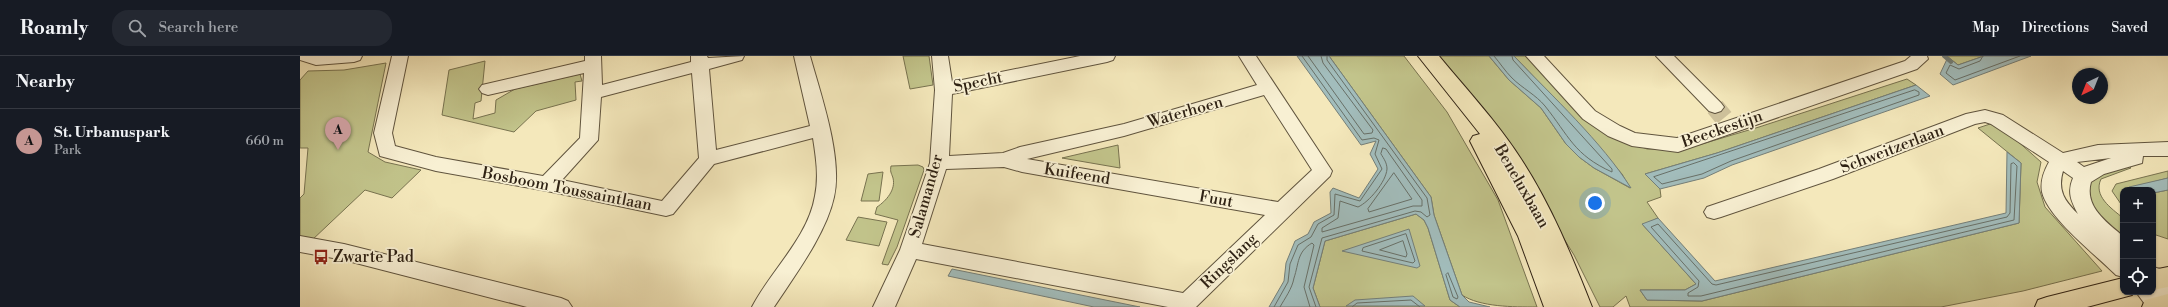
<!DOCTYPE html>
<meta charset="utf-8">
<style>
body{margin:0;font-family:"Libre Bodoni",serif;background:#242831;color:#f1f3f6}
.controls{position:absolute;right:12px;bottom:12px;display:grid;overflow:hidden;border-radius:8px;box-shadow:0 1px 3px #0004}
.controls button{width:36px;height:36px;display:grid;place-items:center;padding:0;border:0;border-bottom:1px solid #363941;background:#171b24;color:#f1f3f6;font:20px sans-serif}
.compass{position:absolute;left:1772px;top:12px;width:36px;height:36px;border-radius:50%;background:#171b24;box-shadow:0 1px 3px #0004;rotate:223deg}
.you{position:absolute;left:1295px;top:147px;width:14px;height:14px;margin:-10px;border:3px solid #fff;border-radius:50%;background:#1a73e8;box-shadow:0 0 0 6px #1a73e833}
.badge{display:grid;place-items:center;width:26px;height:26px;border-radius:50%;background:#c59692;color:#111;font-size:13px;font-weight:700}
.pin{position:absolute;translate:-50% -33px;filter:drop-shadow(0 1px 2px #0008)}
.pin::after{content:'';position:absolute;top:21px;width:14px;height:12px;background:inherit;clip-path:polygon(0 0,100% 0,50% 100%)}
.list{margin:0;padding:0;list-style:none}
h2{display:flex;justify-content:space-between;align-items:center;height:52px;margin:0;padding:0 16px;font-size:17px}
h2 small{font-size:13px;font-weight:400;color:#9ea1a6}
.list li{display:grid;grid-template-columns:26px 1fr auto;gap:12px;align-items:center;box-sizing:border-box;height:64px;padding:0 16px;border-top:1px solid #363941}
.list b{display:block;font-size:15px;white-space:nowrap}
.list p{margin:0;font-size:13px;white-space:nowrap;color:#9ea1a6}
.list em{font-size:13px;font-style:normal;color:#9ea1a6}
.icon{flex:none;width:22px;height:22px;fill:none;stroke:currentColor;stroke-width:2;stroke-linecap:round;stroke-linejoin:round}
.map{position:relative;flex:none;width:1868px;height:251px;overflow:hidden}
header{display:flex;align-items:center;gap:24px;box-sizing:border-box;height:56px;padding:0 20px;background:#171b24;border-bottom:1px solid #363941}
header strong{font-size:19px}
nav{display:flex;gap:22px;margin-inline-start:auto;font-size:14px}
.search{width:280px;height:36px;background:#242831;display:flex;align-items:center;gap:10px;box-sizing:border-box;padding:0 14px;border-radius:16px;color:#9ea1a6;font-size:15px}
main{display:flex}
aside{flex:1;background:#171b24}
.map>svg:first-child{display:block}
</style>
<header>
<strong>Roamly</strong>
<div class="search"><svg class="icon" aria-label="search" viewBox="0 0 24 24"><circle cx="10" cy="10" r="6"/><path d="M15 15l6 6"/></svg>Search here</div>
<nav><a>Map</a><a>Directions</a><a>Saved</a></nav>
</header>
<main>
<aside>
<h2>Nearby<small></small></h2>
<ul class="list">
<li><span class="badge">A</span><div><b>St. Urbanuspark</b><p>Park</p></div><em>660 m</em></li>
</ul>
</aside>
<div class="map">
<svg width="1868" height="251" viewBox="0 0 1868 251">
<rect width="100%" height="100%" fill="#f4e8bb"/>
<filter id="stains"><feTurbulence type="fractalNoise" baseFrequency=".005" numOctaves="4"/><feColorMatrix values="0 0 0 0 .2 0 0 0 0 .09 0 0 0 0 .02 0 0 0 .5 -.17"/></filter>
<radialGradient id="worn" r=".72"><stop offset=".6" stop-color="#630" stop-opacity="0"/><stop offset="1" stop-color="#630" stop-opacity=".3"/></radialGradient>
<path fill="#c2c48b" stroke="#787350" d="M603,0H629L633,29L610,33Z
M1029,0H1104L1147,56L1198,144L1237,251C1213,251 1180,251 1162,239L1134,159L1131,141Z
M1135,0H1189L1209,24L1241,52L1266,88L1279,101L1294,112L1330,132L1322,118L1272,61L1214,0H1230L1307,77L1347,93H1385L1459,71L1607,23L1616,29L1417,97L1345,118L1360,133L1361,141L1347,146L1358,162L1343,169L1396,228L1385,234H1340L1347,244L1402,245L1719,167L1721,107L1678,72L1690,68L1706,75L1741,106L1737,126L1745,151L1802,215L1723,235L1641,251H1330L1326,240L1313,251H1300L1274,199L1200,80Z
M1647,0H1684L1658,9Z
M185,5L181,45L175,47L173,63L195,57L196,44L215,33L280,18L282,25L275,26L276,44L236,55L214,76L142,59L149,14Z
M86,7L68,96L85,106L121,114L92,142L65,134L11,185L0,183V142L4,138L8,92H0V24L8,15L44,14Z
M818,89L820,112L762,102Z
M618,109L623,111L624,114L597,191L588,209L582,208L598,164L575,158L577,151C586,145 596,134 593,122C591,116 590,116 591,110Z
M1829,110L1831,112L1828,113L1801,123C1793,140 1811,152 1823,162V187L1804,172L1789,142L1790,127L1794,121Z
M1868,115V122L1823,134V151L1812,135L1816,128Z
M583,116L579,145H561L568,118Z
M1868,134V183L1853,178V137Z
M1116,158L1124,164L1128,172L1150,244L1160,251H1020L1013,232L1025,185Z
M558,161L587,166L579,190L546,184Z"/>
<path fill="#a2bdbc" stroke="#747f79" d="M997,0H1029L1131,141L1134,159L1162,239L1169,246L1190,251H1160L1150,244L1128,172L1124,164L1116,158L1025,185L1013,232L1020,251H969L984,225L986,207L995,185L1008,178L1014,166L1031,157L1030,136L1033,132L1059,142L1078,113L1070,98L1076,85L1061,89Z
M1189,0H1214C1252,40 1302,86 1331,132L1294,112L1279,101L1266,88L1241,52L1209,24Z
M1684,0H1731L1653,29L1640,18L1648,1L1658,9Z
M1616,29L1630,40L1432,109L1404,122L1360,133L1345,118L1417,97Z
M1707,96L1721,107L1719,167L1402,245L1347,244L1340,234H1385L1396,228L1342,168L1358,162L1415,225L1706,157Z
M1868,122V134L1853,137V134H1826L1829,131Z
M1109,173L1120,210L1117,212L1042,195Z
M652,213L840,251H794L648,220Z
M1113,240L1125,250H1046L1055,244Z"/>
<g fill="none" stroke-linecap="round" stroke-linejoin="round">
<path stroke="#687068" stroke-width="1" d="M1008,0L1064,78L1072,77L1073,74L1023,7L1021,0
M1194,0C1200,7 1205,15 1212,22C1222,32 1236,39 1245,50C1269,80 1274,99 1312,116V113L1213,4L1212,0
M1683,0L1680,5L1659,13L1650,9L1646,17L1655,24L1720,0
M1615,34L1619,36V39L1431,105L1402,118L1362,128L1354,121Z
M1083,92L1086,93L1122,144V150H1113L1022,176V172L1038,162L1040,145L1058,151C1069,146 1086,126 1087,113C1087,107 1084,103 1081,98Z
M1714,107L1717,110L1714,164L1401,240H1388V237L1398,231L1399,225L1351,171L1358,168L1412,228L1416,229L1707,161L1710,157L1711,108Z
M1094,117L1112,143L1069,156L1068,153Z
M1106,178L1115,205L1113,207L1062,195L1063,192Z
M1103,185L1107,198L1106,201L1080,194Z
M1148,217L1158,241L1157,243L1153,241L1146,219Z
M974,251L988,226L990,208L998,189L1011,181L1018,168L1034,159L1035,138L1060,145L1082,113L1075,98L1079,84L1074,82L1062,84L1002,0
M980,251C985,242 992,233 994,222C999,207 997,196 1012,187L1014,189L1004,231L1010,251
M1016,251L1009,231L1022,182L1115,155L1121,156L1127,161L1130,159L1127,142L1027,4V0
M1052,251L1057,247L1111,244L1120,251"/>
<path stroke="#747f79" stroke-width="4" d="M1644,0L1651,6"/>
<path stroke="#cdc09a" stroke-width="19" stroke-dasharray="19 10" stroke-linecap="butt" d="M1415,51L1424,62"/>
<defs>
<path id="minor" d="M0,0H62L60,4L54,6L16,9L0,4Z
M92,0H108L92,77L95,90L136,101L243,120L280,82L284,17L188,39L182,37L179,33L182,29L285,5V0H301L302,29L391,6V0H407L408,2L444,0L442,4L409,13L416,94L510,70L494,0H510C521,39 543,102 534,141C526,178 495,219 474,251H452C471,214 508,182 515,140C519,121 516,101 513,82L414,108L373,158L366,160L247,135L136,115L80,100L74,77ZM392,17L399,102L362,145L262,124L298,84L301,41Z
M632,0H648L652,26L780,0H815L813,4L807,6L652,38L649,100L703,97L720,91L824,68L957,29L939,0H956L1032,115L1030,120L896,251H868L616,203L595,251H573L600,194L630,107L635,34ZM964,39L1012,114L978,146L727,103L824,80ZM704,111L722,116L965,159L883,237L622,188L646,113Z
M1226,0H1244L1295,55L1320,70L1335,77L1377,82L1605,5L1611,0H1627L1628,3L1617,13L1378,96L1332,90L1308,80L1283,63Z
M1356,0H1374L1421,47L1424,51L1421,55L1415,57L1409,55Z
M1685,54L1703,59L1763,97L1798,89L1868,86V100H1843L1842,107L1804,118L1791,126C1784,150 1806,166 1823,180V221L1816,219C1796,199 1748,162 1742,136C1740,125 1744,115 1749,106L1691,68L1685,66L1675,68L1533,123L1421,161L1414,163L1407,161L1404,156L1407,151L1519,113L1666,58ZM1811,102L1784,111L1777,106ZM1763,115L1773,122C1767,136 1771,145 1778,158C1765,145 1757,135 1763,115Z
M0,180L44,188L261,242L268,245L272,251H227L44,204L0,196Z
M1853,211L1860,213L1868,221V242L1865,241L1868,244V251H1847L1836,236H1853Z"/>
<path id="major" d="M1118,0H1139C1167,34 1197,66 1221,103C1251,149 1272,200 1292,251H1244L1218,180L1170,85L1173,80L1180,78Z
M1868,211V231L1853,234V214Z
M1823,222V236H1833L1832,239L1787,251H1735L1738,244L1747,241Z
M1868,238V251H1842L1845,244Z"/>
</defs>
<use href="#minor" stroke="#60543e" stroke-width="2"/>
<use href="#major" stroke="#2f2214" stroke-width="2"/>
<use href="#minor" fill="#f8f0d3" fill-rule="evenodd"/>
<use href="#major" fill="#f4e8bb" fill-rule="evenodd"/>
</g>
<defs>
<symbol id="bus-bare" viewBox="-9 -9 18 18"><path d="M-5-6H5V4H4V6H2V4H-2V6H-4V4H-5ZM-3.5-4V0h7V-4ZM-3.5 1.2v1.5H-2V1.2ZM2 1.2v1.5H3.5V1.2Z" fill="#8f2418" stroke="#f8f0d3" stroke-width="2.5" paint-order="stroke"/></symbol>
</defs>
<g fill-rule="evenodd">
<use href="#bus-bare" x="10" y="190" width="22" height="22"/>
</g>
<g text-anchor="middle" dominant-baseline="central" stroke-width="3.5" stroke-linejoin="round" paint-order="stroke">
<g font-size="16" fill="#2f2214" stroke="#f8f0d3">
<text transform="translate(678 26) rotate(-12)">Specht</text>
<text transform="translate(885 56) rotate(-16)">Waterhoen</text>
<text transform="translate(1422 73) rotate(-19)">Beeckestijn</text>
<text transform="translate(1592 93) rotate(-21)">Schweitzerlaan</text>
<text transform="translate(777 118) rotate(9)">Kuifeend</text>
<text transform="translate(1222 130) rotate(60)">Beneluxbaan</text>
<text transform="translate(267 133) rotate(11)">Bosboom Toussaintlaan</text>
<text transform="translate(626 140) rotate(-74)">Salamander</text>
<text transform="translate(916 143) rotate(10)">Fuut</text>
<text transform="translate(929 205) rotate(-44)">Ringslang</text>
</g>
<g font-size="16" fill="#2f2214" stroke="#f8f0d3" text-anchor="start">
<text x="33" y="201">Zwarte Pad</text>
</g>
</g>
<rect width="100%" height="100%" filter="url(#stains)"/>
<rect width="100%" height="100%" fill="url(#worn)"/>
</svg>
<div class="controls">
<button>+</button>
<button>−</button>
<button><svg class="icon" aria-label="locate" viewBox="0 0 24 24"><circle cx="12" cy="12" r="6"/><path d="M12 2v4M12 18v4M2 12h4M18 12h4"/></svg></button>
</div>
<svg class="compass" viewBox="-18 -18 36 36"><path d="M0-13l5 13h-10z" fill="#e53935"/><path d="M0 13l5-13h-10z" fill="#9ea1a6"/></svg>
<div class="you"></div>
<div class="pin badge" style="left:38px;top:94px">A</div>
</div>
</main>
